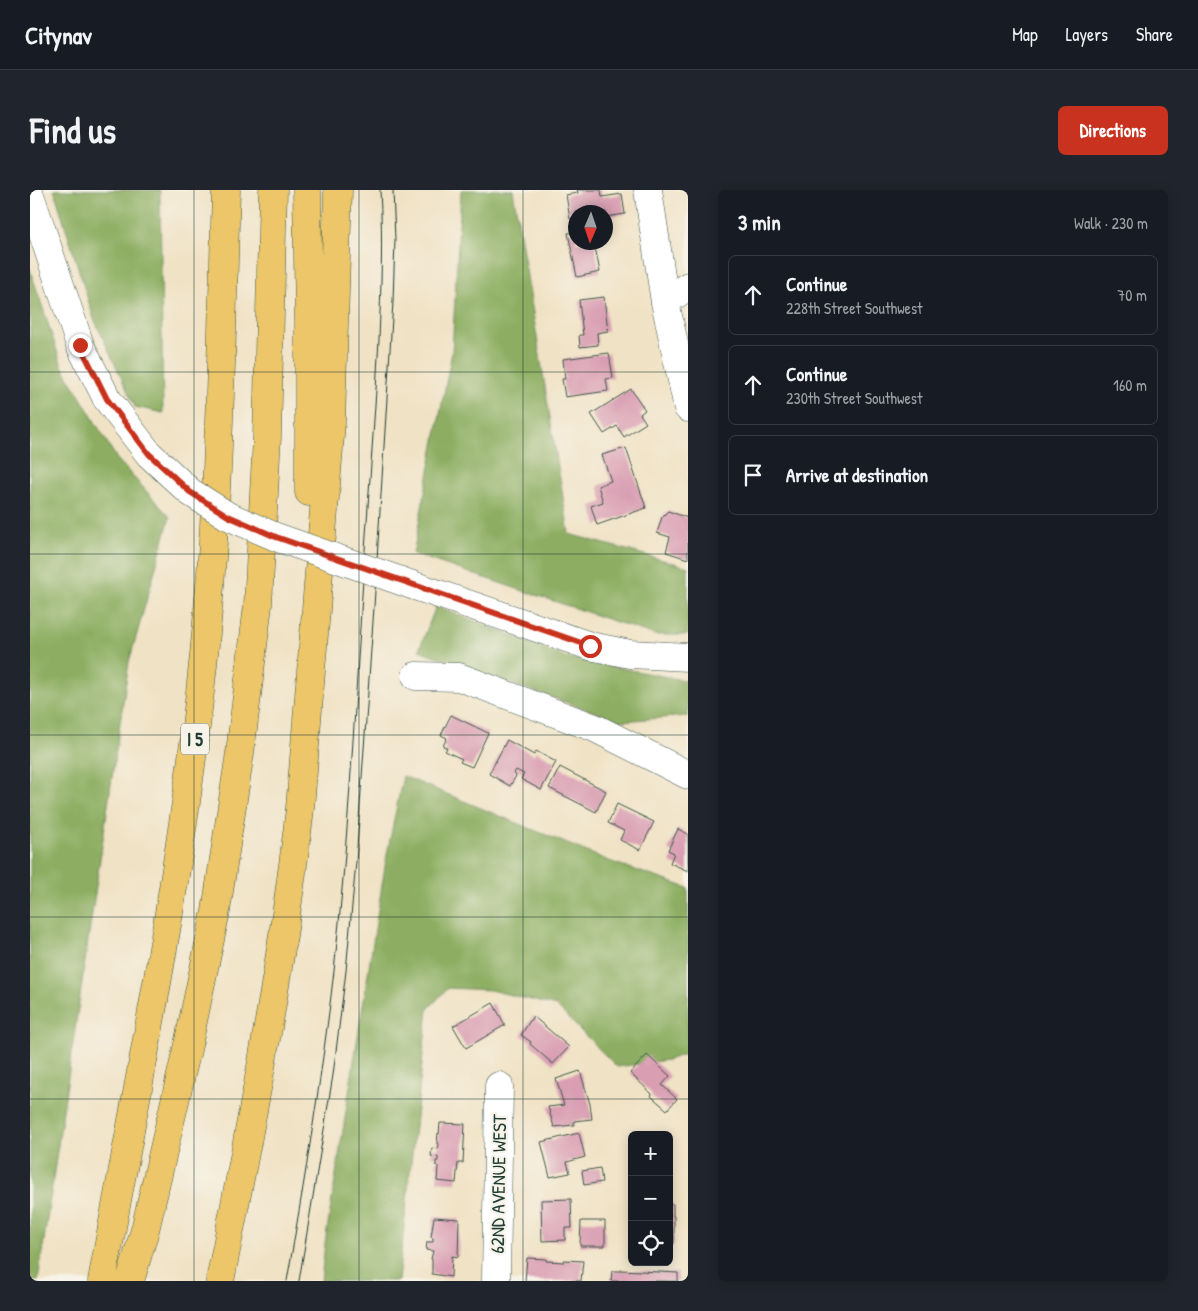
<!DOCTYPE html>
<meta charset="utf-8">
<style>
body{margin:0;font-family:"Patrick Hand",sans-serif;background:#20242c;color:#f1f3f6}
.controls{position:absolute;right:15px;bottom:15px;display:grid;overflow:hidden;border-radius:8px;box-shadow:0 2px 12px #0003}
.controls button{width:45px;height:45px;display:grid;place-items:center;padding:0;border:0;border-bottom:1px solid #363941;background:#171b24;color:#f1f3f6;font:25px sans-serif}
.compass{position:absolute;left:538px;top:15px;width:45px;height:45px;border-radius:50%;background:#171b24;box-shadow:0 2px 12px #0003;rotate:182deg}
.stop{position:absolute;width:15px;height:15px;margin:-11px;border:4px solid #c8321e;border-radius:50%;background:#fff}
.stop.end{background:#c8321e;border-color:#fff;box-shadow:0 1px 5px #0008}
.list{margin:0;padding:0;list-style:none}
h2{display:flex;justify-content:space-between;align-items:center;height:65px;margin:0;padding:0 20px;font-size:21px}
h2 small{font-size:16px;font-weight:400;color:#9ea1a6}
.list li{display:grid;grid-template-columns:32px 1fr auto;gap:15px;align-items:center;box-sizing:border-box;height:80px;margin:0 10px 10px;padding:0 10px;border:1px solid #363941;border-radius:8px}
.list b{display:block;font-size:19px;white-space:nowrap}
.list p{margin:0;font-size:16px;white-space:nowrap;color:#9ea1a6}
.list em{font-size:16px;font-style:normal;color:#9ea1a6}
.icon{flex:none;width:28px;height:28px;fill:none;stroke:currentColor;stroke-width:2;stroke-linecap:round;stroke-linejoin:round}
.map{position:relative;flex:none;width:658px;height:1091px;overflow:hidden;border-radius:8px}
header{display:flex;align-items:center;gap:30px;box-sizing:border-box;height:70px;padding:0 25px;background:#171b24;border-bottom:1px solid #363941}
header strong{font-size:24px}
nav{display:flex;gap:28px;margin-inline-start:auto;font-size:18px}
.intro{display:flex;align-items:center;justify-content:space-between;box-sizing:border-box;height:120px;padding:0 30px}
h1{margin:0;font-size:35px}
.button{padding:12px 22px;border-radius:8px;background:#c8321e;color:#fff;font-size:18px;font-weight:700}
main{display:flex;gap:30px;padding:0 30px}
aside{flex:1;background:#171b24;border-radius:8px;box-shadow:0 2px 12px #0003}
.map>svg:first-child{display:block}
</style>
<header>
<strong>Citynav</strong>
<nav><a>Map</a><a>Layers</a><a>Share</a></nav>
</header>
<div class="intro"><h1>Find us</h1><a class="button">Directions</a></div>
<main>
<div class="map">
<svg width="658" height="1091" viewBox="0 0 658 1091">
<rect width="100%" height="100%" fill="#f7f3e8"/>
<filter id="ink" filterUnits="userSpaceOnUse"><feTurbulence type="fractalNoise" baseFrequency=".02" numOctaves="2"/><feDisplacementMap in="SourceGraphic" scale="10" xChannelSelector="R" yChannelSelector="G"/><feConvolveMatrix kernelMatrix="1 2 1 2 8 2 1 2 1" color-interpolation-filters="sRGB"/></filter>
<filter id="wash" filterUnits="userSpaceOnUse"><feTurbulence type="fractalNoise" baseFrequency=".0096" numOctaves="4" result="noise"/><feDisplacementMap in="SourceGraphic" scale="20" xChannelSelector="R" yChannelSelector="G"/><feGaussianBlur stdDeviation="1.12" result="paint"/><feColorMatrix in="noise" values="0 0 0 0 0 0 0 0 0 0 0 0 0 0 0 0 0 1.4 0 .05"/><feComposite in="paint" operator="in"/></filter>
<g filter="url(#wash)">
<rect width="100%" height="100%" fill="#f0e2c5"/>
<path fill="#8dae62" stroke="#56764b" d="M24,0H130L133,223L105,217L64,129Z
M431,0H483L539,344L658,377V445H625L383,364L422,162Z
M0,79L32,176L87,269L140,327L99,472L8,1091H0Z
M406,416L538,468L658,491V526L591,531L445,481L389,460Z
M373,586L579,671L658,698V863L637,870L587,877L526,816L460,800L418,798L398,819L368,1091H291L295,1053L357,664Z"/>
<g id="blocks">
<path fill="#d99eb2" d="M547,0H571L572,7L592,4L595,24L576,27V22H546V29H540L536,5L548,3Z
M546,42V52H564L570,82L547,87L538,43Z
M574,107L578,141L567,143L568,155L550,157L549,145H553L549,110Z
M579,163L583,188L576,189L578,201L535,207L532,189H535L533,169Z
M601,199L615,220L610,224L616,233L594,247L587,236L574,244L561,224Z
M596,258L616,318L567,335L561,316L573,312L568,296L581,291L572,265Z
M638,321L658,328V369L636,362L640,347L627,343L632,327Z
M421,525L458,543L442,577L430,572L432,569L415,561L417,558L413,556L417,548L411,545Z
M477,550L504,565L506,561L526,572L511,600L491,589L494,584L486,580L484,583L486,586L480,596L459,584Z
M530,577L576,601L566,622L519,598Z
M587,614L624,632L610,660L590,650L594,641L578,633Z
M648,639L658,644V681L640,673L644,663L638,660Z
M463,813L475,835L436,858L423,836Z
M503,826L539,857L523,874L500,854L501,852L491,845Z
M617,865L640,886L632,895L647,909L637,920L621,906L622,904L600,883Z
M550,881L560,914L562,929L544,931V935L524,937L518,917L534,915L526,889Z
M410,933L435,934L433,973H428L426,993L407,991L408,976L406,975V971H408V967L401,966L402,958L408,959L409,954H407L408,943L409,944Z
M549,943L555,967L537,972L540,983L520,987L511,952Z
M570,978L572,992L554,995L552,981Z
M541,1009L542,1038H535V1050L512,1051L511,1010Z
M639,1014H643V1026H644V1054H639Z
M404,1027L429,1029L428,1067L422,1066L421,1087L402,1084V1069H401L403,1061L396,1060L397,1052H403V1048L401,1047Z
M551,1031H575V1056H550Z
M497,1068L516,1069V1071L534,1072V1070L553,1071L551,1091H495Z
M591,1080L648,1083V1091H581L582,1081H591Z"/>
</g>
</g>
<g filter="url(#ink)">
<use href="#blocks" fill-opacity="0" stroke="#3e564a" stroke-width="1"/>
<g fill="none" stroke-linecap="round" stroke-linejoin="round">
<defs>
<path id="minor" d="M618,0L635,112L658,218
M0,5L50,155L77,209
M635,112L658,96
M385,396L560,456L600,464L658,467
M386,486L429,487L565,538L658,585
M466,1091L469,896"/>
<path id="highway" d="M277,0L279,132V302
M72,1091C108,896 148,700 170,502C189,336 191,167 196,0
M100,1091L115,1040L158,855L186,721L210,563L228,415L237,247L243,0
M190,1091C221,934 252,777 270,618L301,233L308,0"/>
</defs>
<use href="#minor" stroke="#3e564a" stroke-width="29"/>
<use href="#highway" stroke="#3e564a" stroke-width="29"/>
<use href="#minor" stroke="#fff" stroke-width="28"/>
<use href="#highway" stroke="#ecc669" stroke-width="28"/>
<path stroke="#1f3d34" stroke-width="1" d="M257,1091C275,988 292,885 304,781C319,646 325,510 334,374C339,299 345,224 349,149C351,99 353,50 350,0
M269,1091L303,885L316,781L326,672L344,417L363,112L365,49L363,0"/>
<defs>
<path id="minor-bridge" d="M77,209L119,264L160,302L198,326L246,347L385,396"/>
</defs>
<use href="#minor-bridge" stroke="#3e564a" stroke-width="29" stroke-linecap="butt"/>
<use href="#minor-bridge" stroke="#fff" stroke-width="28"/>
</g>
</g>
<g fill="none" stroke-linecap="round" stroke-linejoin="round" filter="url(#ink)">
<path stroke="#c8321e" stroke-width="6" d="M50,155L77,209L119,264L160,302L198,326L246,347L560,456"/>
</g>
<path fill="none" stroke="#1f3d34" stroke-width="1" stroke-opacity="0.55" d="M164,0V1091M329,0V1091M493,0V1091M0,182H658M0,364H658M0,545H658M0,727H658M0,909H658"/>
<g text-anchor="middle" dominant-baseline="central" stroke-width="4.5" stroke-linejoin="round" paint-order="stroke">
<rect fill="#f7f3e8" stroke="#60746a" stroke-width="1" x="151" y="533.5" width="28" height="31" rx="4"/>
<g font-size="18" font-weight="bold" fill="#1f3d34">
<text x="165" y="549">I 5</text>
</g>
<g font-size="19" fill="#1f3d34" stroke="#f7f3e8">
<text transform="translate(468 994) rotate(-89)">62ND AVENUE WEST</text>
</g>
</g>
</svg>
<div class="controls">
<button>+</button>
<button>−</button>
<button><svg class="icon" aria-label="locate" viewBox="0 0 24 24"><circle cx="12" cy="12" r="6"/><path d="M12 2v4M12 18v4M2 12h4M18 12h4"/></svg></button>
</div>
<svg class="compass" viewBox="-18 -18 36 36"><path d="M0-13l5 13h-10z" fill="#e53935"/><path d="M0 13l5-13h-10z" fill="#9ea1a6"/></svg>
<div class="stop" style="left:560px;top:456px"></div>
<div class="stop end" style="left:50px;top:155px"></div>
</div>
<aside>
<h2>3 min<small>Walk · 230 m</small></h2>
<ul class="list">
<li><svg class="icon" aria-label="ahead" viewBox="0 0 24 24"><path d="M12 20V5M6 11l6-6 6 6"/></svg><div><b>Continue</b><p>228th Street Southwest</p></div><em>70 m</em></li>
<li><svg class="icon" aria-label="ahead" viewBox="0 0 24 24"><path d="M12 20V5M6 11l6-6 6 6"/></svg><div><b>Continue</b><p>230th Street Southwest</p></div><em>160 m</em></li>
<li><svg class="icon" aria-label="arrive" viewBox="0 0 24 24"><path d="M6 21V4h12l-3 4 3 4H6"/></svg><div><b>Arrive at destination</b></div></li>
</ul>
</aside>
</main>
